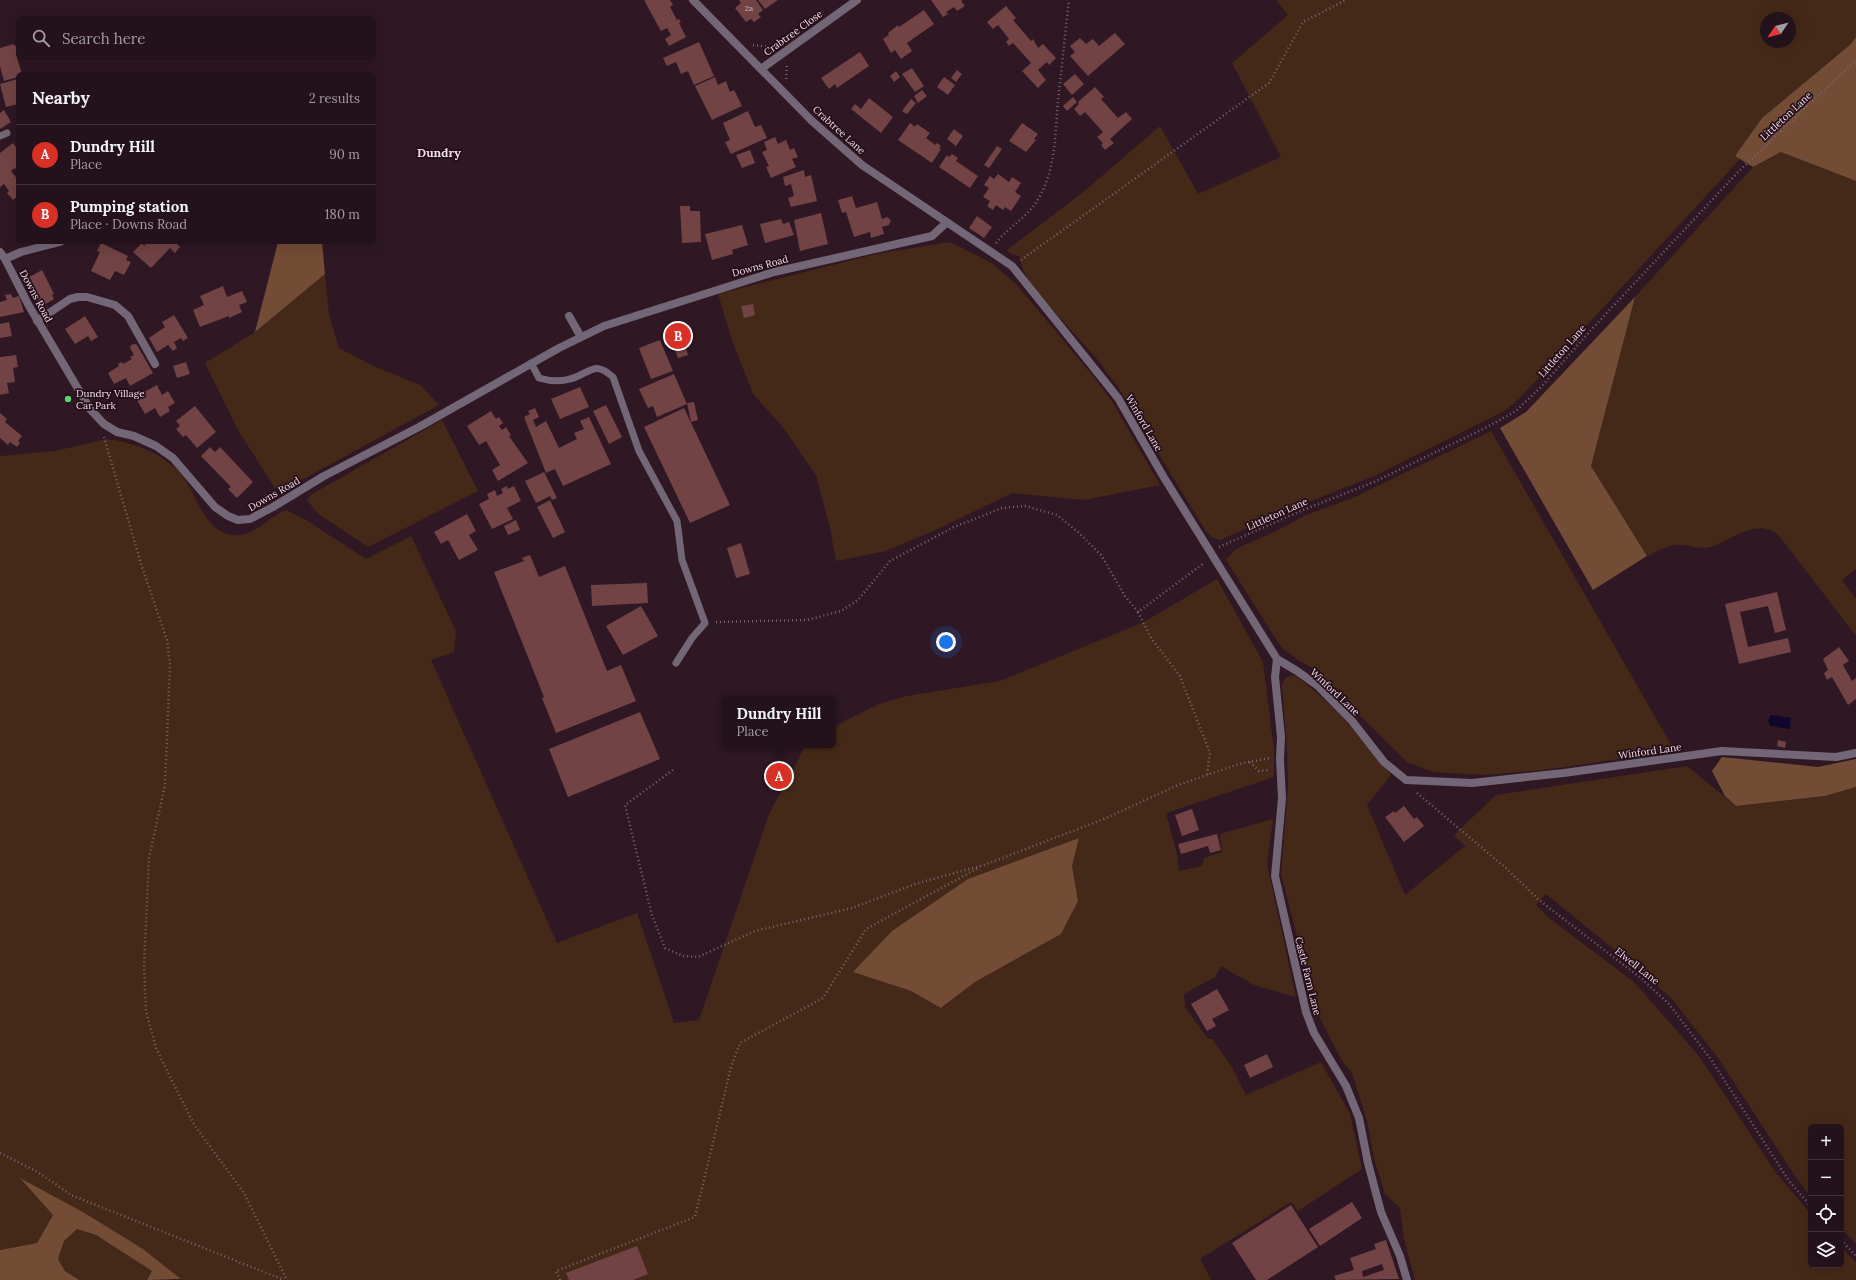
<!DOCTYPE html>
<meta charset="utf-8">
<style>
body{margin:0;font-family:Lora,serif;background:#2f1f28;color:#f1f3f6}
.controls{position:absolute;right:12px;bottom:12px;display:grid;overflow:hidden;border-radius:6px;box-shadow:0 4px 16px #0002}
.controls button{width:36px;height:36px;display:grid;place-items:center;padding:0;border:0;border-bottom:1px solid #40313a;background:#23111b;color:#f1f3f6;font:20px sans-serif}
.compass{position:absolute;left:1760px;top:12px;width:36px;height:36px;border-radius:50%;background:#23111b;box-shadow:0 4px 16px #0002;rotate:235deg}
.you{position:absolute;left:946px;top:642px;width:14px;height:14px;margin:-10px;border:3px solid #fff;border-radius:50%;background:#1a73e8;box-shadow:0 0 0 6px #1a73e833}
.badge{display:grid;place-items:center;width:26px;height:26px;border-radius:50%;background:#d93025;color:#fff;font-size:13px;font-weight:700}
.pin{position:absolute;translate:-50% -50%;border:2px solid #fff;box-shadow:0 1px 4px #0006}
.popup{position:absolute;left:722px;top:696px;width:114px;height:52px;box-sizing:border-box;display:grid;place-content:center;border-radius:6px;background:#23111b;filter:drop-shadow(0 1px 3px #0005);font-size:13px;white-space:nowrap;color:#a39da3}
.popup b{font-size:15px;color:#f1f3f6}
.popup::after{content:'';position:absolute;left:50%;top:100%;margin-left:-8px;border:8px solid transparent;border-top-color:#23111b}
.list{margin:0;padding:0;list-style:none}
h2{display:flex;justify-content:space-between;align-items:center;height:52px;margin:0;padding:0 16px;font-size:17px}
h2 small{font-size:13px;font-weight:400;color:#a39da3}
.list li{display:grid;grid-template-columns:26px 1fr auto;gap:12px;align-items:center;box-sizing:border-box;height:60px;padding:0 16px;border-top:1px solid #40313a}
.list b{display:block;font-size:15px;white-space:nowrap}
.list p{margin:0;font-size:13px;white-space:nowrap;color:#a39da3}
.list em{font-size:13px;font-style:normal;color:#a39da3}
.icon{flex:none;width:22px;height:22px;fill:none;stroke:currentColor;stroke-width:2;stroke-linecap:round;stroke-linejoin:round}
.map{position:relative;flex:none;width:1856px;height:1280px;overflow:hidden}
.search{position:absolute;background:#23111b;box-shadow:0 4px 16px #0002;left:16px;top:16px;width:360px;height:44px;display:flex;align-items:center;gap:10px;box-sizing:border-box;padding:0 14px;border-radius:6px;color:#a39da3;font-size:15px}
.panel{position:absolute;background:#23111b;box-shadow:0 4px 16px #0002;left:16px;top:72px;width:360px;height:172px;border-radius:6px}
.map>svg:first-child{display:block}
</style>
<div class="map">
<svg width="1856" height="1280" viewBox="0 0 1856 1280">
<rect width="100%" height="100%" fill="#2f1724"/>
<path fill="#452918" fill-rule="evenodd" d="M1276,0H1856V37L1851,44L1762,118L1735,156L1740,159L1519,399L1504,411L1374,476L1291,509L1220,540L1213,538L1205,530L1118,387L1097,359L1034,289L1024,272L1019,256L1011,254L1007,250L1082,193L1160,126L1198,194L1281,157L1232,63L1288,15ZM1766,18H1790V42H1766Z
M1781,152L1856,181V569L1842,580L1856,599V636L1780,537C1759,515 1732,540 1710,547C1700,550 1686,543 1676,545C1667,546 1656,552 1647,556L1591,466L1635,297L1753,167Z
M950,242L993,264L1017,285L1093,376L1113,403L1160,485L1084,500L1012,493L942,527L886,551L836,561L830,528L816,475L782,426L753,394L733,343L718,294L876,254Z
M325,274L329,315L339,348L371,365L420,385L439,405L296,483L275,488L239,432L205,363L255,332Z
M442,420L478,491L368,547L317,513L307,500L312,494Z
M1491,431L1673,748L1667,752L1544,770L1484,775L1433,772L1407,762L1342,698L1318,671L1298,660L1281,647L1226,560L1236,549L1276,531L1306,515L1355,497Z
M107,439C132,442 163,453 180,473C198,494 205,539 241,535C257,533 270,516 286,510L306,520L366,559L411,536L456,631L454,652L431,660L557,943L637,913L674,1023L699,1020L769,814L806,745H833V727L879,704L907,696L1000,681L1144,622L1217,579L1263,662L1274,750V777L1166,813L1177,854L1179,871L1202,866L1204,858L1222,852L1220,834L1273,819L1267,864L1296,997L1254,985L1221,966L1215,977L1184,994L1185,1007L1208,1039H1212L1232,1067L1246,1095L1321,1062L1350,1114L1362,1169L1298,1211L1291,1202L1200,1259L1211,1280H180L181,1279L143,1249L83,1212L22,1179L53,1215L37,1243L0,1250V456L55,451ZM1079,838L1072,866L1078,901L1061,934L975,982L942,1008L911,991L853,972L968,879Z
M1294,675C1333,702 1361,738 1391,775L1367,805L1405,895L1465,846L1454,835L1496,795L1687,766L1736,806L1825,796L1856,787V1244L1841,1228V1127H1811V1197L1793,1173L1718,1058L1672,999L1632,964L1546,894L1536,905L1549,918L1634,982L1699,1056L1776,1173L1811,1214V1265H1841V1247L1856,1262V1280H1415L1404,1239L1400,1208L1385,1194L1374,1159L1367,1121L1352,1073L1342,1061L1320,1018L1307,975L1281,874L1288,787L1287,749L1282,684L1286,677Z
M77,1229L96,1235L152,1271L147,1280H79L65,1271L58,1259L64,1241Z"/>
<path fill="#734c35" d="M1856,37V181L1781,152L1753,167L1735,156L1762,118L1851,44Z
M278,242H322L325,274L255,332Z
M1635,297L1591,466L1647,556L1593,590L1500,428L1526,412Z
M1722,757L1818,767L1856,759V787L1825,796L1736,806L1725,796L1712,771Z
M1079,838L1072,866L1078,901L1061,934L975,982L941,1008L911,991L853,972L892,931L968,879Z
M20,1178L83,1212L143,1249L181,1279L147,1280L152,1271L96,1235L77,1229L64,1241L58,1259L65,1271L79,1280H0V1250L37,1243L53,1215Z"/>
<path fill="#0e092a" d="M1771,715L1791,718L1790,729L1770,726L1768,720Z"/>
<path fill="#714344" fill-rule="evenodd" d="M644,0H670L673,5L670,7L677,20L679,19L681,22L679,23L686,37L669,46L665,39L671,35L667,28L661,31Z
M739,0H756L763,10L758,14L761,17L754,22L751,19L746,22L735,8L741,3Z
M758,0H778L765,9Z
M931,0H963L961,1L965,6L957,11L954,7L946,12L948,14L943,17Z
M1006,6L1016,18L1013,20L1031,41L1033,39L1038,48L1043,44L1056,58L1049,65L1047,62L1038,70L1046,80L1038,88L1022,71L1031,63L1013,43L1009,46L1006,42L1009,39L998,25L993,29L987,22Z
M924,10L934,24L907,43L912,51L901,59L895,50L891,53L883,39L889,35L888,33L898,25L899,27Z
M1115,33L1125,44L1088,76L1070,56L1075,52L1070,46L1080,38L1086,44L1093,39L1099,46Z
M699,42L714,76L694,85L688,71L681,74L676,62L667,66L663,58Z
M14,44V46L18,45L17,58L22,74H18V77L4,81L0,66V48Z
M860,52L869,66L837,88L835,84L829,89L821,78Z
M912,68L924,86L915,92L902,74Z
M957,70L962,74L956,82L951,78Z
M896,71L900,77L894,82L890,76Z
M1075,74L1084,84L1072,95L1063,84Z
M715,77L718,85L726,81L730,92L734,90L742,106L712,120L695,86Z
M944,77L955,85L948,95L937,87Z
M18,79V104L6,107L0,84Z
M1095,87L1104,97L1101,99L1118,118L1126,112L1132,119L1110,139L1114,143L1105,150L1101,145L1103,143L1097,137L1103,132L1085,112L1080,116L1074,109L1079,104L1078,102Z
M922,90L927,96L918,103L914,96Z
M1073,97L1077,102L1067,111L1063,106Z
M869,98L893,117L881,133L851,109L855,104L861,109Z
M911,99L916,103L907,114L902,111Z
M4,110L11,122L0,129V113Z
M748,111L755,127L761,125L767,138L731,154L725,142L730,140L723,123Z
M910,123L915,127L917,124L930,133L926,138L935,145L937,143L941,146L939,148L941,149L932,163L898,140Z
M1022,123L1038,134L1034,139L1036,140L1026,152L1009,141Z
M954,129L963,136L956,146L947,139Z
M775,137L778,144L786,140L790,150L794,148L798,157L792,159L796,167L771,178L766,167L769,166L762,152L767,150L764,142Z
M13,143L18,150V173L15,168L11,171L18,180V196L13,200L7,193L9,191L4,184L0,187V153Z
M997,146L1002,149L989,168L984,165Z
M750,150L755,163L742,168L736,155Z
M952,154L958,158L956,161L978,176L970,188L939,167L947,155L949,157Z
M804,170L805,177L811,175L817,201L791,207L788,198L794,196L791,184L785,186L783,177Z
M998,174L1009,182L1012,177L1021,183L1015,192L1021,196L1011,211L1005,207L1003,210L996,205L993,210L987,206L990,201L983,197L989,188L984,185L990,176L994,179Z
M852,196L856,208L877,202L882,219L887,217L891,220L889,225L882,227L884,234L871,238L870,232L854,237L846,212L842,213L838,200Z
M680,206H690V211H700L701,242L682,243Z
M821,213L828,244L800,251L794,220Z
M977,216L992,227L984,238L969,228Z
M781,219L783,224L789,222L794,235L765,243L760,224Z
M742,225L748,245L732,250L733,254L712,260L705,234Z
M148,242H175L180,247L175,253L170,248L151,268L133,252L142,243L144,246Z
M101,243L128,256L126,260L131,262L124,275L115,271L110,280L91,271L100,252L97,251Z
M42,270L54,294L52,295L54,299L44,305L42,300L37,303L24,280Z
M223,286L227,297L242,291L247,302L239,305L242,312L229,318V316L200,327L193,310L204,305L200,296Z
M11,294L13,298L19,296L24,312L0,317V302L7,300L5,295Z
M753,304L755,315L744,318L741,306Z
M174,315L188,338L183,341L181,338L174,342L177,348L173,351L168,345L157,352L149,338L165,327L162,322Z
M85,316L98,337L91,341L88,336L75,344L65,329Z
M9,322L12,336L0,338V324Z
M679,326L688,355L678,358L673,344L676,343L672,329Z
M660,340L673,371L651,379L639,348Z
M135,344L137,345L153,373L130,386L126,378L114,384L108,373L119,366L118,364L122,362L123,364L132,359L130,357L134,355L130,348L131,345Z
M16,355L18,367L13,368L15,382L7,383L9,393L0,395V357Z
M186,362L190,374L177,378L173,366Z
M674,374L687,404L657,417L653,406L648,408L639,389Z
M157,385L162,395L168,391L175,403L168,407L170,411L160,417L155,408L145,414L135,397Z
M580,387L589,407L560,419L551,399Z
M694,402L698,420L691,422L687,403Z
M606,405L622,437L609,444L593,411Z
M195,406L216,432L197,448L186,435L183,437L176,429L180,426L176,421Z
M535,408L539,417L533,420L536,427L546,421L559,448L577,439L574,433L584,429L580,421L589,417L611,464L563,486L555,469L546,473L524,417L530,414L528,411Z
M684,408L730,505L690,523L644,427Z
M491,411L496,419L499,417L503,423L499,426L502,430L506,427L511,435L509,436L528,463L498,481L492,470L500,465L486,441L479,445L467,426Z
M0,413L7,419L5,422L22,436L18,441L20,443L17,447L10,442L8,445L0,438Z
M210,447L215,452L220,447L253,482L237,498L228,489L231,487L201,456Z
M544,472L557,498L552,500L550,496L536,503L525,481Z
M507,486L508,489L514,486L521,501L507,508L513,519L492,529L479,504L489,499L487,494L495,490L497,496L503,493L501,489Z
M550,500L565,532L553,538L537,507Z
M467,514L476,531L469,535L478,550L459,560L448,540L441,544L434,532Z
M516,520L520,530L508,535L504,526Z
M741,543L750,574L736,578L727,548Z
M530,555L539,577L565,566L607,671L621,665L636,701L556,733L542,698L544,697L494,572L524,561L522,558Z
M647,583L648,603L592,606L591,585Z
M1777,592L1786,630L1775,633L1768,606L1740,612L1748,647L1788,638L1791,652L1739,664L1725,604Z
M641,606L658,636L623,655L606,626Z
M1839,647L1849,661L1843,665L1852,681L1856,678V699L1848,705L1832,677L1827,680L1824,673L1828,670L1823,659Z
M640,712L660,759L568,797L549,749Z
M1778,740L1786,742L1785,748L1777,746Z
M1404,806L1414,819L1417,817L1424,826L1404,842L1385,817L1394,811L1395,813Z
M1192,809L1199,830L1182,836L1175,815Z
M1217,834L1221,850L1210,853L1208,846L1181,854L1178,844Z
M1217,989L1229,1010L1212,1019L1216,1026L1207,1031L1191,1004Z
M1267,1054L1273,1067L1250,1078L1244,1065Z
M1352,1202L1362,1218L1320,1246L1309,1229Z
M1291,1205L1318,1247L1267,1280H1256L1232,1243Z
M1386,1240L1399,1279L1336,1280L1334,1276L1354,1270L1350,1258L1376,1249L1374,1244ZM1382,1264L1384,1270L1363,1277L1362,1271Z
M637,1246L648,1274L633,1280H569L566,1273Z"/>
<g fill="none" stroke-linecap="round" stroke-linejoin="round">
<path stroke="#7a6570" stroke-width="2.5" stroke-dasharray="1 3" stroke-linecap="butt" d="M753,45L772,47
M786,79L787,64
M996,243C1008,227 1026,219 1037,201C1056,171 1055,135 1058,101C1062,67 1065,34 1069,0
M1021,260L1269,83L1303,22L1346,0
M104,437L142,567L167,640L170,665L165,785L149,858L144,966L146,1011L156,1048L173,1083L195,1126L244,1193L287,1280
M1219,547L1303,510L1374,482L1487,427L1516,411L1542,386L1591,330L1740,170L1856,60
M1138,612L1151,638L1180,676L1210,753L1207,775
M716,622L807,620L841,611L858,600L890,561L954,527L1002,508L1025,506L1057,515L1078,532L1101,555L1125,596L1138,612L1204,563
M1250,762L1259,771L1270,770
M673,770L625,805L652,915L665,948L683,956L698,957L755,931L852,908L918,883L984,865L1104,819L1178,785L1239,764L1270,758
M1417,793L1507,869L1539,900L1642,979L1669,1004L1712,1061L1789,1181L1811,1206
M0,1153L38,1172L71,1195L284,1280
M1841,1240L1856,1256
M560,1280L556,1271L695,1217L731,1067L740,1043L823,998L866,929L980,867"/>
<path stroke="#726677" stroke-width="7" d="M0,136L7,133
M531,363L539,378C549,381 560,382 570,379C590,374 593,359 613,377L639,451L677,521L682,560L705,623L692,638L676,663"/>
<path stroke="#726677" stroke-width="8" d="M693,0L812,121L862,165L1012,266L1118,398L1163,476L1277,659L1297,671L1318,686L1352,721L1384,762L1406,780L1472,783L1564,773L1722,751L1836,757L1856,753
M761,69L857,0
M0,252L5,259L29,306L90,409L104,424L117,432L134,436L156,446L173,458L215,507L228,516L238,520L250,519L273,507L324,476L419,427L559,348L604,326L774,272L932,236L946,223
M5,259L21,252L60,242
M569,316L581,337
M37,321L70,299L78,297H87L115,305L128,316L155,364
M1277,659L1275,677L1281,737L1280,759L1282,798L1275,876L1306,1012L1314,1033L1346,1086L1359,1118L1368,1163L1381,1212L1400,1256L1407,1280"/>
</g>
<circle fill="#57d570" stroke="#250d1a" stroke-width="1.5" cx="68" cy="399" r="4"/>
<g text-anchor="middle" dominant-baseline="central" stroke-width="3.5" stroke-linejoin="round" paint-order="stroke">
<g font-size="8" fill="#d1b8be">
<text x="749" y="8">2a</text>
</g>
<g font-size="10" fill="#f1dfe7" stroke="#250d1a">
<text transform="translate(793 33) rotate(-36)">Crabtree Close</text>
<text transform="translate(1786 116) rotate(-43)">Littleton Lane</text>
<text transform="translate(839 130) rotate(42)">Crabtree Lane</text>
<text transform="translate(760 266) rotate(-15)">Downs Road</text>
<text transform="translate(36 296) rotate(62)">Downs Road</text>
<text transform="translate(1562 351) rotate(-49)">Littleton Lane</text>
<text transform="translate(1144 423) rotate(60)">Winford Lane</text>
<text transform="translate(274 494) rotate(-30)">Downs Road</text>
<text transform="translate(1277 514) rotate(-24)">Littleton Lane</text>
<text transform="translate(1335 692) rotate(43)">Winford Lane</text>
<text transform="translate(1650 751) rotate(-8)">Winford Lane</text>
<text transform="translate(1637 966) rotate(38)">Elwell Lane</text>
<text transform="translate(1308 976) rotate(76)">Castle Farm Lane</text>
</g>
<g font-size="10" fill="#f1dfe7" stroke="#250d1a" text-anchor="start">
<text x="76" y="393">Dundry Village<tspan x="76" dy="12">Car Park</tspan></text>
</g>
<g font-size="12" font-weight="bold" fill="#f1dfe7" stroke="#250d1a">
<text x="439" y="152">Dundry</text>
</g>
</g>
</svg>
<div class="controls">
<button>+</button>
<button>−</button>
<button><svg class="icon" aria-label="locate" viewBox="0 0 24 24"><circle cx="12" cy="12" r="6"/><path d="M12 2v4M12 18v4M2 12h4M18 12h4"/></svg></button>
<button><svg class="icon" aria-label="layers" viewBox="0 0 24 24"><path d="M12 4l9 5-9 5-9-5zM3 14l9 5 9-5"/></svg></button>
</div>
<svg class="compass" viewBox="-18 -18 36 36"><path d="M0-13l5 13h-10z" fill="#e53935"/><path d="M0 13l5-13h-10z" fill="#a39da3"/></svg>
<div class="you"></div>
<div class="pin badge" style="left:779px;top:776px">A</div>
<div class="popup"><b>Dundry Hill</b>Place</div>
<div class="pin badge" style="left:678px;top:336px">B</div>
<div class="search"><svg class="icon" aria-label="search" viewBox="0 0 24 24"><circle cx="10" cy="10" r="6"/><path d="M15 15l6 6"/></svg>Search here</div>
<section class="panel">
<h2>Nearby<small>2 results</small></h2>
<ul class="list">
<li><span class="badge">A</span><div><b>Dundry Hill</b><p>Place</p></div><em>90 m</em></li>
<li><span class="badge">B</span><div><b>Pumping station</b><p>Place · Downs Road</p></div><em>180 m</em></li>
</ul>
</section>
</div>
